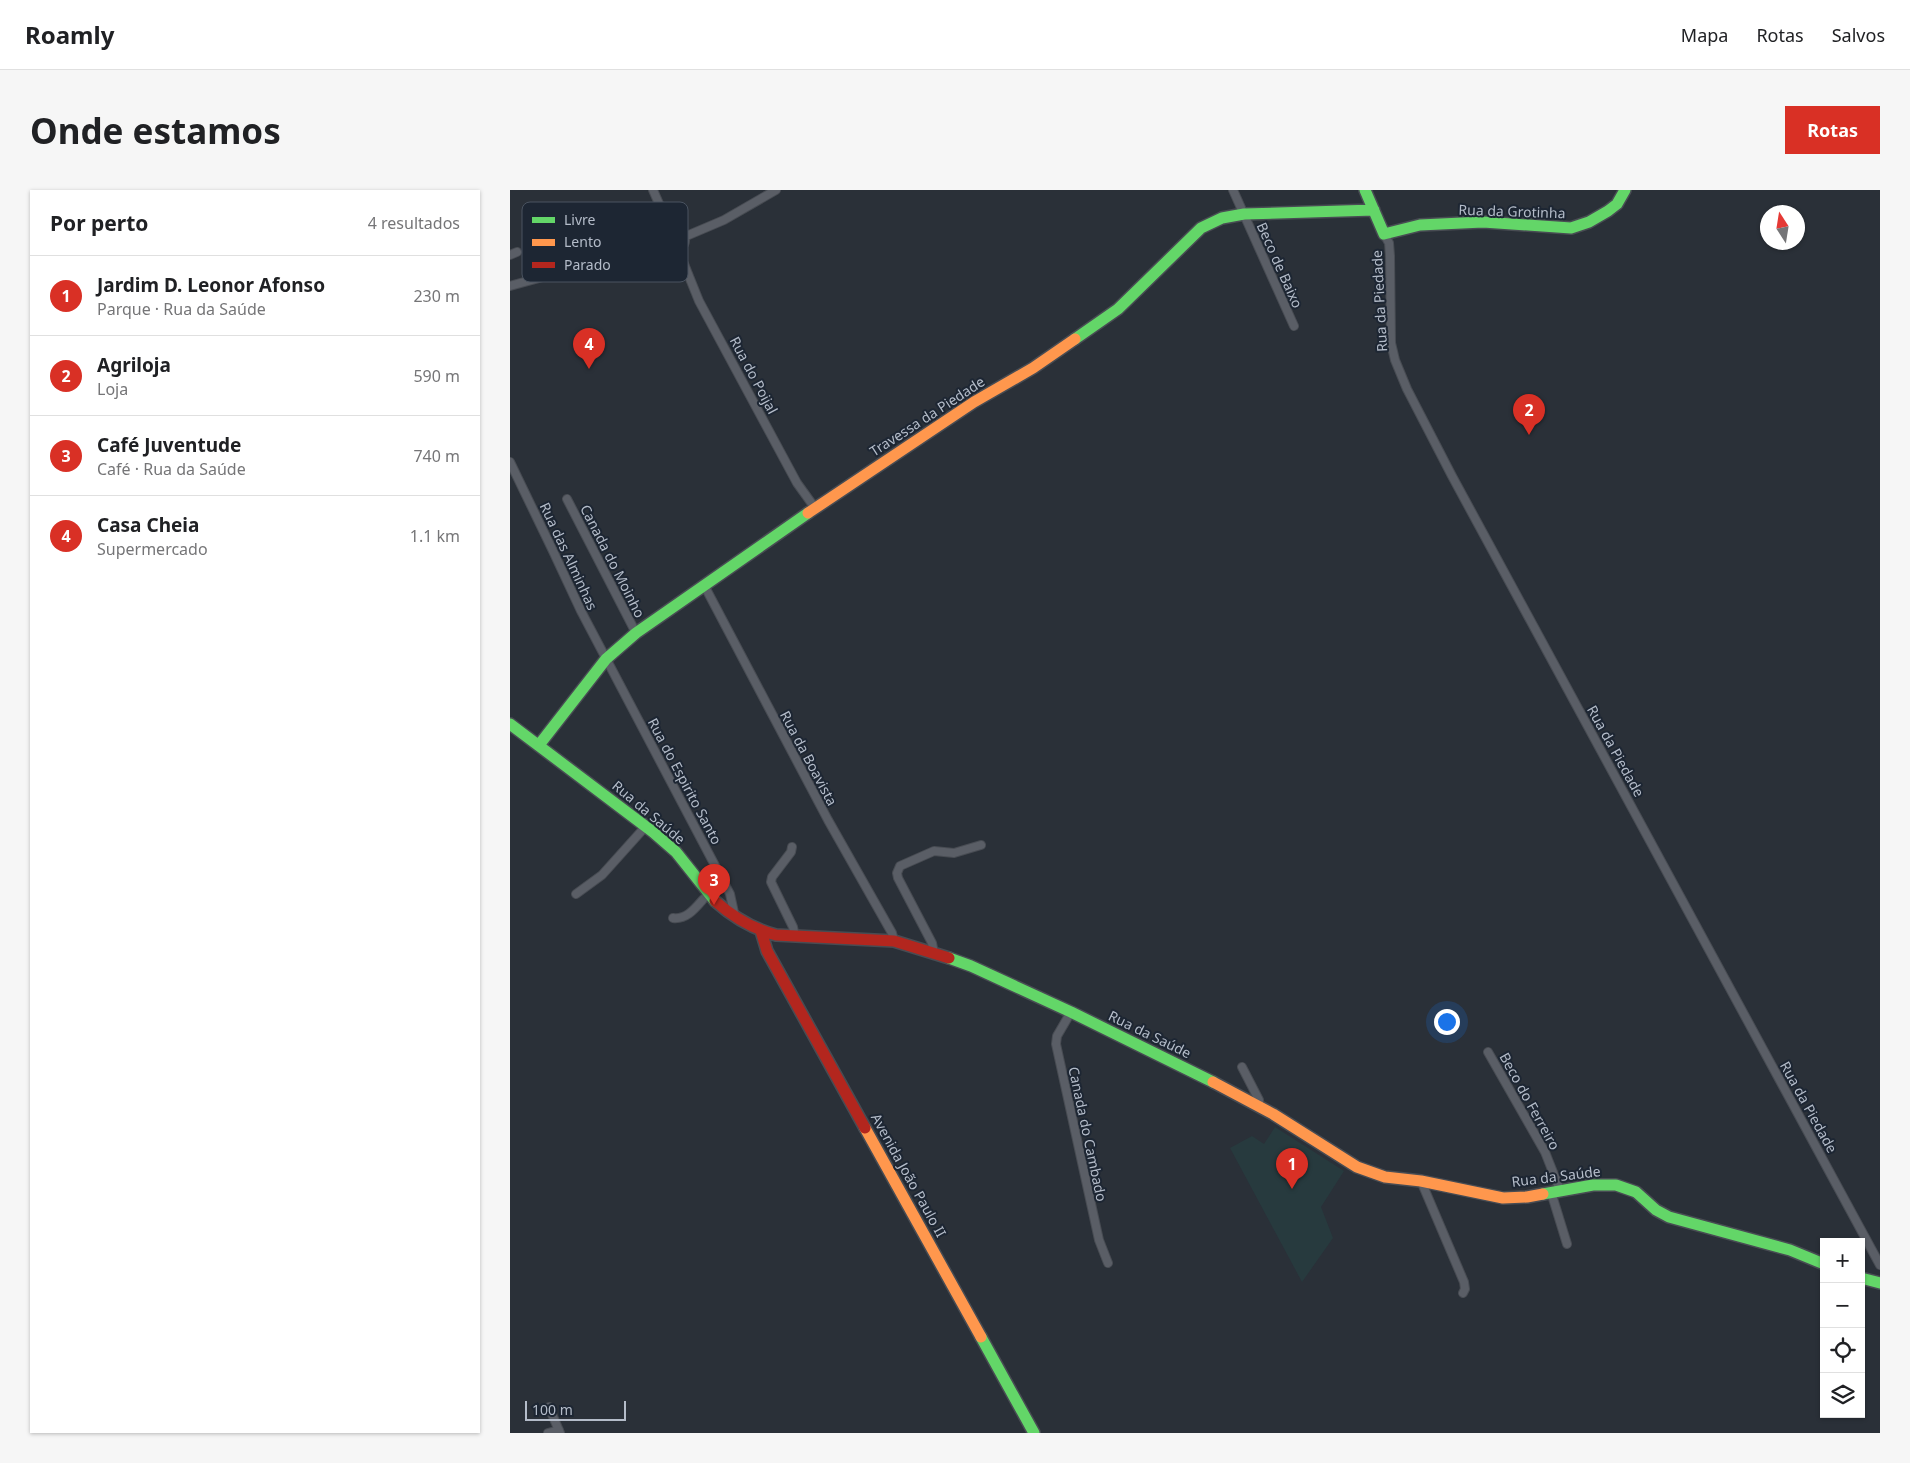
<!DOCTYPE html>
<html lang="pt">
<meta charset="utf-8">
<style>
body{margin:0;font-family:"Noto Sans",sans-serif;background:#f6f6f6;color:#202124}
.controls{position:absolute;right:15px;bottom:15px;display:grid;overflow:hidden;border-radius:0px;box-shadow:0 1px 4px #0004}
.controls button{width:45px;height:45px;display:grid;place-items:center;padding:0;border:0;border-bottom:1px solid #e0e0e0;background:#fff;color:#202124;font:25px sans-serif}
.compass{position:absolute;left:1250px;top:15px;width:45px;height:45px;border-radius:50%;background:#fff;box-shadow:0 1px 4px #0004;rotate:348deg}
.scale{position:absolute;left:15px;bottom:12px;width:101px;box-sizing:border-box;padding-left:5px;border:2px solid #b4bcc9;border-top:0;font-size:14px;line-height:18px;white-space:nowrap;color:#b4bcc9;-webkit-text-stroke:4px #1d2633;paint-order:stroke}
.you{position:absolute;left:936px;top:831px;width:18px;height:18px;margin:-12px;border:4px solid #fff;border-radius:50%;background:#1a73e8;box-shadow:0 0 0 8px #1a73e833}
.badge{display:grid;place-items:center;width:32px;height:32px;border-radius:50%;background:#d93025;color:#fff;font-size:16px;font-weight:700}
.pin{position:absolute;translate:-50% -41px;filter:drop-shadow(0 1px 2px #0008)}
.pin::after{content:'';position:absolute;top:26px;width:18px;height:15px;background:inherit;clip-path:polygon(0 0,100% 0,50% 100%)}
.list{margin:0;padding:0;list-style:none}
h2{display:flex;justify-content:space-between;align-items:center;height:65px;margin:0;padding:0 20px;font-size:21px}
h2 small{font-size:16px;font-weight:400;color:#757577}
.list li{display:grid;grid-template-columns:32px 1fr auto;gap:15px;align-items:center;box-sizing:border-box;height:80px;padding:0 20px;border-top:1px solid #e0e0e0}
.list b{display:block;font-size:19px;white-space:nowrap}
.list p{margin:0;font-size:16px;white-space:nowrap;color:#757577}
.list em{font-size:16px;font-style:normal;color:#757577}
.icon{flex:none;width:28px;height:28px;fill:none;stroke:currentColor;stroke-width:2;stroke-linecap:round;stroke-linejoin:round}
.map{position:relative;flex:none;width:1370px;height:1243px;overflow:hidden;border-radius:0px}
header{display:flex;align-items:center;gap:30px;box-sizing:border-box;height:70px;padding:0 25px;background:#fff;border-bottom:1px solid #e0e0e0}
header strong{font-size:24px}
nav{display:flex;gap:28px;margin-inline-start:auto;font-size:18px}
.intro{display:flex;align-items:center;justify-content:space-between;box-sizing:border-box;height:120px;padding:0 30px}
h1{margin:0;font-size:35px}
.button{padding:12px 22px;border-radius:0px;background:#d93025;color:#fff;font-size:18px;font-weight:700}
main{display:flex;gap:30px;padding:0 30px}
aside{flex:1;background:#fff;border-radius:0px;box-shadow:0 1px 4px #0004}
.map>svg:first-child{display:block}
</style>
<header>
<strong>Roamly</strong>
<nav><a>Mapa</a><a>Rotas</a><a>Salvos</a></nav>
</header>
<div class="intro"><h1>Onde estamos</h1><a class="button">Rotas</a></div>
<main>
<aside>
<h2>Por perto<small>4 resultados</small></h2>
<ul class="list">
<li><span class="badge">1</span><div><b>Jardim D. Leonor Afonso</b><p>Parque · Rua da Saúde</p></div><em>230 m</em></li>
<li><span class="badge">2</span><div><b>Agriloja</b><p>Loja</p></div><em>590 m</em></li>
<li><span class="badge">3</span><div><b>Café Juventude</b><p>Café · Rua da Saúde</p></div><em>740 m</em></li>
<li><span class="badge">4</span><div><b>Casa Cheia</b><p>Supermercado</p></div><em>1.1 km</em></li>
</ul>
</aside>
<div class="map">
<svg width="1370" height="1243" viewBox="0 0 1370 1243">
<rect width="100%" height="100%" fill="#2a3038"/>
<path fill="#273a3e" d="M765,937L834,981L811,1017L823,1048L792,1092L720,958L742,946L754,954Z"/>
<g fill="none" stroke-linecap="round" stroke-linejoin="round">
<defs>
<path id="street" d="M143,0L161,41
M723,0L784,136
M155 50a10 10 0 1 1 20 0a10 10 0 1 1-20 0Z
M874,44L879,53L880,66L881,153L885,170L897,199L942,286L1370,1075
M174,47L214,30L266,0
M168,59L189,111L287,293L305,318
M0,65L7,62
M0,96L156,53
M0,272L43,361L71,421L220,704L225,727
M57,309L126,443
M194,395L318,630L382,743L384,751
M282,657L281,662L262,687L261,692L283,737L285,746
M66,704L92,685L136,636
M163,728C179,730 188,714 198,704
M424,763L422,753L388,688L387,683L390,676L424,661L444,663L471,655
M561,822L547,846L546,854L589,1050L598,1073
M978,862L1035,962L1050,1000
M732,877L749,910V916
M911,991L954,1092L955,1099L953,1103
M1041,1002L1057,1054
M39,1217L50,1243
M38,1243L49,1240"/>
<path id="fast" d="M855,0L874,44L910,35L973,32L1061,38L1079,32L1098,21L1107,14L1115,0
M565,149L608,119L691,38L712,28L734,24L864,20
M0,534L143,642L166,662L205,711
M29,555L96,469L126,443L298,323
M439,768L461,776L561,822L703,892
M1033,1004L1083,995H1106L1126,1002L1146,1020L1159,1027L1280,1060L1314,1074
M1351,1088L1370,1093
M471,1147L524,1243"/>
<path id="slow" d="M298,323L464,212L523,178L565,149
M703,892L763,924L847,977L875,987L911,991L993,1008L1017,1007L1033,1004
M355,938L471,1147"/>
<path id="jam" d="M205,711C223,727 243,739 266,745L384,751L439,768
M251,741L257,761L355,938"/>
</defs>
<use href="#street" stroke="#484c53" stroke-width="10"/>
<use href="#fast" stroke="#484c53" stroke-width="14"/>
<use href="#slow" stroke="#484c53" stroke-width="14"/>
<use href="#jam" stroke="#484c53" stroke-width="14"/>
<use href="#street" stroke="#5a5e66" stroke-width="8"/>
<use href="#fast" stroke="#63d668" stroke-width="11"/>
<use href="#slow" stroke="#ff974d" stroke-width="11"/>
<use href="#jam" stroke="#b3261e" stroke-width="11"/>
</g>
<g text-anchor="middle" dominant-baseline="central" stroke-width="4" stroke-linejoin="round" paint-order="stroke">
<g font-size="14" fill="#b4bcc9" stroke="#1d2633">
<text transform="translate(1002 21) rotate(2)">Rua da Grotinha</text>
<text transform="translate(770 75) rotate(66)">Beco de Baixo</text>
<text transform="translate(869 111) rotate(-93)">Rua da Piedade</text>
<text transform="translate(244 185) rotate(62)">Rua do Poijal</text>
<text transform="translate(417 226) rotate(-33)">Travessa da Piedade</text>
<text transform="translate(59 366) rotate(65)">Rua das Alminhas</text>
<text transform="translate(103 371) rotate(63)">Canada do Moinho</text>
<text transform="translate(1106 561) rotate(61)">Rua da Piedade</text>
<text transform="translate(299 568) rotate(62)">Rua da Boavista</text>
<text transform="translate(175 591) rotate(62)">Rua do Espirito Santo</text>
<text transform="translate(139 622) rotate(40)">Rua da Saúde</text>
<text transform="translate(640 844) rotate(26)">Rua da Saúde</text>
<text transform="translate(1020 911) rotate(61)">Beco do Ferreiro</text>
<text transform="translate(1299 917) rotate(61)">Rua da Piedade</text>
<text transform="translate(578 944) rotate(78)">Canada do Cambado</text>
<text transform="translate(399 985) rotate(61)">Avenida João Paulo II</text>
<text transform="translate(1046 986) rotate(-7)">Rua da Saúde</text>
</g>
</g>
<rect x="12" y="12" width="166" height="80" rx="8" fill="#1d2633" stroke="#4a5360" stroke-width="1"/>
<rect x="22" y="27" width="23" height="6" fill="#63d668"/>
<rect x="22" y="49" width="23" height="7" fill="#ff974d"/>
<rect x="22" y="72" width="23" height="6" fill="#b3261e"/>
<g font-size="14" fill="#b4bcc9">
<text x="54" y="35">Livre</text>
<text x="54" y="57">Lento</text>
<text x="54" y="80">Parado</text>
</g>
</svg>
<div class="controls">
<button>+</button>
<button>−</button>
<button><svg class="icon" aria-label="locate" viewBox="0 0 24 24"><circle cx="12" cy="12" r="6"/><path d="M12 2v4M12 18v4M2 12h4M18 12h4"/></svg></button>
<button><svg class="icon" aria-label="layers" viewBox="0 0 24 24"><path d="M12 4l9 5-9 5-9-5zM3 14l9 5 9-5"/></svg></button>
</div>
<svg class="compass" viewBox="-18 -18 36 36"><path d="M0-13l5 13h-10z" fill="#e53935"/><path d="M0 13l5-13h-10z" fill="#757577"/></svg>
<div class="scale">100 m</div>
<div class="you"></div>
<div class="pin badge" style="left:782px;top:999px">1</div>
<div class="pin badge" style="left:1019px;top:245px">2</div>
<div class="pin badge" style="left:204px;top:715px">3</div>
<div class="pin badge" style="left:79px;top:179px">4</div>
</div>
</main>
